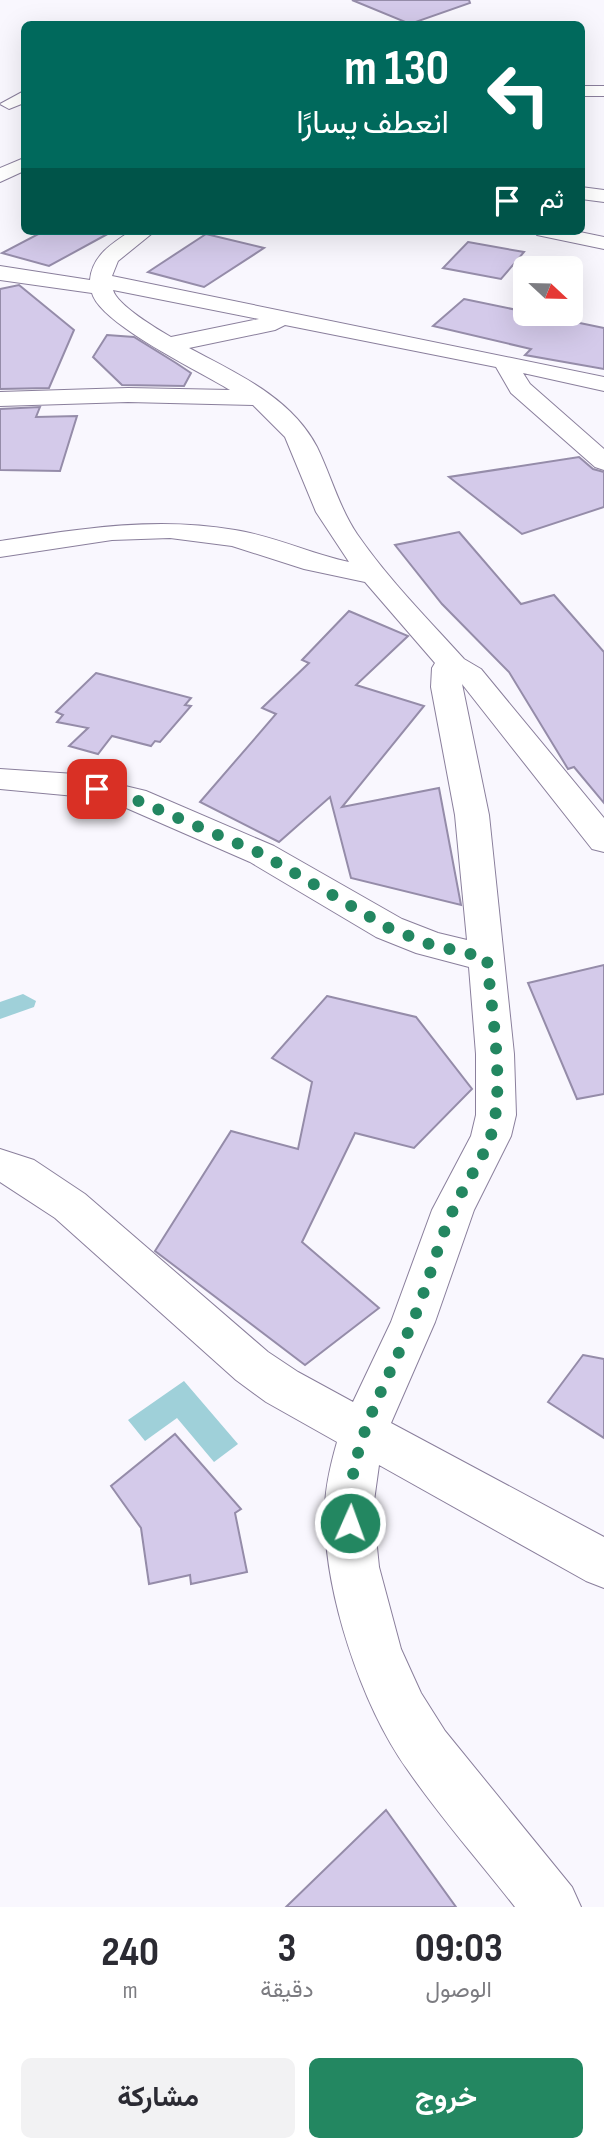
<!DOCTYPE html>
<html lang="ar">
<head>
<meta charset="utf-8">
<style>
	:root { --surface:#fff; --page:#f2f2f3; --text:#2b2b33; --muted:#7c7c81; --accent:#238761 }
	body { margin:0; font-family:"Sofia Sans Condensed",Vazirmatn,sans-serif; background:var(--page); color:var(--text); direction:rtl; height:100vh; display:flex; flex-direction:column; font-size:26px; white-space:nowrap }
	* { box-sizing:border-box; margin:0 }
	p { font-size:23px; color:var(--muted) }
	.icon { flex:none; width:38px; height:38px; fill:none; stroke:currentColor; stroke-width:2; stroke-linecap:round; stroke-linejoin:round }
	.map { position:relative; height:1907px; overflow:hidden; direction:ltr }
	.panel { display:flex; flex-direction:column; background:var(--surface); flex:1 }
	.panel>* { flex:none }
	.top-card { position:absolute; left:21px; top:21px; width:564px; height:214px; border-radius:10px; box-shadow:0 7px 28px #0002; direction:rtl; background:#00695c; color:#fff; overflow:hidden }
	.needle { width:46px; rotate:112deg }
	.buttons { position:absolute; left:513px; top:256px; display:grid; gap:14px }
	.buttons a { display:grid; place-items:center; width:70px; height:70px; border-radius:10px; background:var(--surface); box-shadow:0 7px 28px #0002; font-size:35px }
	.pin { position:absolute; display:grid; place-items:center; width:60px; height:60px; color:#fff; margin:-30px; border-radius:14px; box-shadow:0 4px 10px #0006 }
	.me { position:absolute; width:77px; margin:-38px; rotate:2deg; stroke-linejoin:round; filter:drop-shadow(0 0 5px #0008) }
	.turn { display:flex; align-items:center; gap:24px; height:147px; padding:0 21px; font-size:32px }
	.turn .icon { width:91px; height:91px; stroke-width:2.5 }
	.turn b { display:block; font-size:49px; line-height:60px }
	.then { display:flex; align-items:center; height:66px; padding:0 21px; background:#0003; gap:14px; font-size:26px }
	.eta { display:flex; justify-content:space-evenly; align-items:center; height:119px; text-align:center }
	.eta b { font-size:42px; font-weight:700; line-height:49px }
	.primary-button { display:flex; gap:14px; margin-top:auto; padding:14px 21px }
	.primary-button a { flex:1; height:80px; border-radius:10px; background:var(--accent); color:#fff; font-size:28px; font-weight:700; line-height:80px; text-align:center }
	.primary-button a+a { background:var(--page); color:var(--text) }
	.map>svg:first-child { display:block }
</style>
</head>
<body>
<div class="map">
<svg width="604" height="1907" viewBox="0 0 604 1907">
	<rect width="100%" height="100%" fill="#f9f7fe"/>
	<!-- water -->
	<g fill="#9fd0d9">
		<path d="M23,994l13,7 -2,6 -34,12v-17z"/>
		<path d="M184,1381l54,63 -24,18 -37,-44 -32,23 -17,-21z"/>
	</g>
	<!-- building -->
	<g fill="#d4caea" stroke="#958ca9" stroke-width="2">
		<path d="M352,0h117l1,3 -60,21z"/>
		<path d="M44,231h69l-64,35 -47,-13z"/>
		<path d="M206,234l58,14 -60,39 -56,-15z"/>
		<path d="M468,242l56,10 -23,27 -58,-11z"/>
		<path d="M19,285l55,45 -25,58 -49,1v-100z"/>
		<path d="M464,299l140,29v41l-79,-14 6,-6 -98,-23z"/>
		<path d="M107,335l27,2 42,26 15,10 -7,13 -62,-1 -29,-28z"/>
		<path d="M40,407l-4,10 41,-1 -17,55 -60,-1v-61z"/>
		<path d="M579,457l14,12 11,3v35l-82,27 -73,-57z"/>
		<path d="M459,532l62,72 33,-9 50,57v151l-30,-36 -6,2 -59,-97 -67,-68 -47,-59z"/>
		<path d="M349,611l59,25 -52,49 68,21 -82,101 97,-19 22,117 -110,-27 -21,-81 -51,45 -79,-40 76,-88 -14,-6 47,-45 -7,-3z"/>
		<path d="M96,673l95,25 -6,7 6,1 -31,36 -5,-1 -4,5 -39,-10 -14,18 -29,-8 19,-18 -31,-6 6,-7 -7,-3z"/>
		<path d="M604,965v129l-27,5 -49,-116z"/>
		<path d="M327,996l89,21 56,72 -58,59 -59,-15 -53,109 77,66 -74,57 -150,-114 76,-120 67,18 14,-67 -40,-24z"/>
		<path d="M583,1355l21,4v79l-56,-36z"/>
		<path d="M175,1434l66,75 -6,4 12,59 -56,12 -1,-9 -41,9 -8,-56 -30,-42z"/>
		<path d="M386,1810l70,97h-170z"/>
	</g>
	<g fill="none" stroke-linecap="round" stroke-linejoin="round">
		<!-- minor casing -->
		<g stroke="#8a7f9c" stroke-width="2">
			<g id="minor">
				<rect x="581" y="86" width="23" height="10"/>
				<path d="M24,91v12l-15,6 -9,-5z"/>
				<path d="M24,158v13l-24,11v-14z"/>
				<path d="M581,187l23,3v12l-23,-3z"/>
				<path d="M131,231h24l-37,30 -6,15 492,101v14l-81,-18 7,11 74,65v21l-9,-3 -84,-74 -15,-26 -211,-42 -10,5 -86,18c47,25 102,49 128,99 14,29 22,60 40,87 31,45 70,84 107,125l17,10 123,149v34l-12,-3 -130,-165 27,131 25,239 2,61 -5,21 -37,74 -39,112 -44,101 213,114v51l-18,-7 -207,-116 -6,43 6,59 22,82 20,44 24,38 127,156 9,20h-66c-36,-46 -75,-90 -108,-138 -46,-65 -84,-179 -82,-260 0,-22 6,-46 12,-67l-71,-40 -30,-22 -181,-162 -55,-36v-33l34,11 51,34 183,158 30,20 55,30 38,-80 41,-112 39,-74 5,-21v-61l-7,-87 -53,-14 -40,-16 -126,-75 -126,-55 -49,-11 -75,-7v-20l75,5 71,17 128,55 128,73 36,14 29,7 -12,-125 -24,-128 1,-19 3,-5 -70,-81 -61,-13 -72,-23 -62,-8 -58,2 -112,17v-16c79,-12 155,-25 235,-11 39,6 76,24 114,32l-33,-50 -31,-75 -32,-32 -125,-3 -128,4v-14l128,-4 102,2c-29,-18 -130,-66 -138,-97l-92,-13v-14l90,14c2,-24 22,-37 41,-49zM113,290l146,29 -88,18c-14,-8 -54,-32 -58,-47z"/>
				<path d="M534,231h41l29,6v12l-67,-14z"/>
			</g>
		</g>
		<!-- minor -->
		<use href="#minor" fill="#fff" fill-rule="evenodd"/>
	</g>
	<g fill="none" stroke-linecap="round" stroke-linejoin="round">
		<!-- route -->
		<path stroke="#238761" stroke-width="12" stroke-dasharray="0 21.6" d="M97,789l37,10 128,55 127,74 40,16 58,14c4,51 18,126 5,174 -8,27 -27,51 -38,76 -17,37 -26,78 -42,115 -27,64 -67,128 -62,200"/>
	</g>
</svg>
<div class="buttons">
<a><svg class="needle" viewBox="-14 -14 28 28"><path d="M0-13l5 13h-10z" fill="#e53935"/><path d="M0 13l5-13h-10z" fill="#7c7c81"/></svg></a>
</div>
<div class="pin" style="left:97px;top:789px;background:#d93025"><svg class="icon" aria-label="arrive" viewBox="0 0 24 24"><path d="M6 21V4h12l-3 4 3 4H6"/></svg></div>
<svg class="me" style="left:350px;top:1523px" viewBox="-20 -20 40 40"><circle r="17" fill="#238761" stroke="#fff" stroke-width="3"/><path d="M0-11L8 9 0 5-8 9z" fill="#fff"/></svg>
<div class="top-card">
<div class="turn"><svg class="icon" aria-label="left" viewBox="0 0 24 24"><path d="M17 20v-9H6M10 6l-5 5 5 5"/></svg><div><b>130 m</b>انعطف يسارًا</div></div>
<div class="then">ثم<svg class="icon" aria-label="arrive" viewBox="0 0 24 24"><path d="M6 21V4h12l-3 4 3 4H6"/></svg></div>
</div>
</div>
<section class="panel">
<div class="eta">
<div><b>09:03</b><p>الوصول</p></div>
<div><b>3</b><p>دقيقة</p></div>
<div><b>240</b><p>m</p></div>
</div>
<div class="primary-button"><a>خروج</a><a>مشاركة</a></div>
</section>
</body>
</html>
